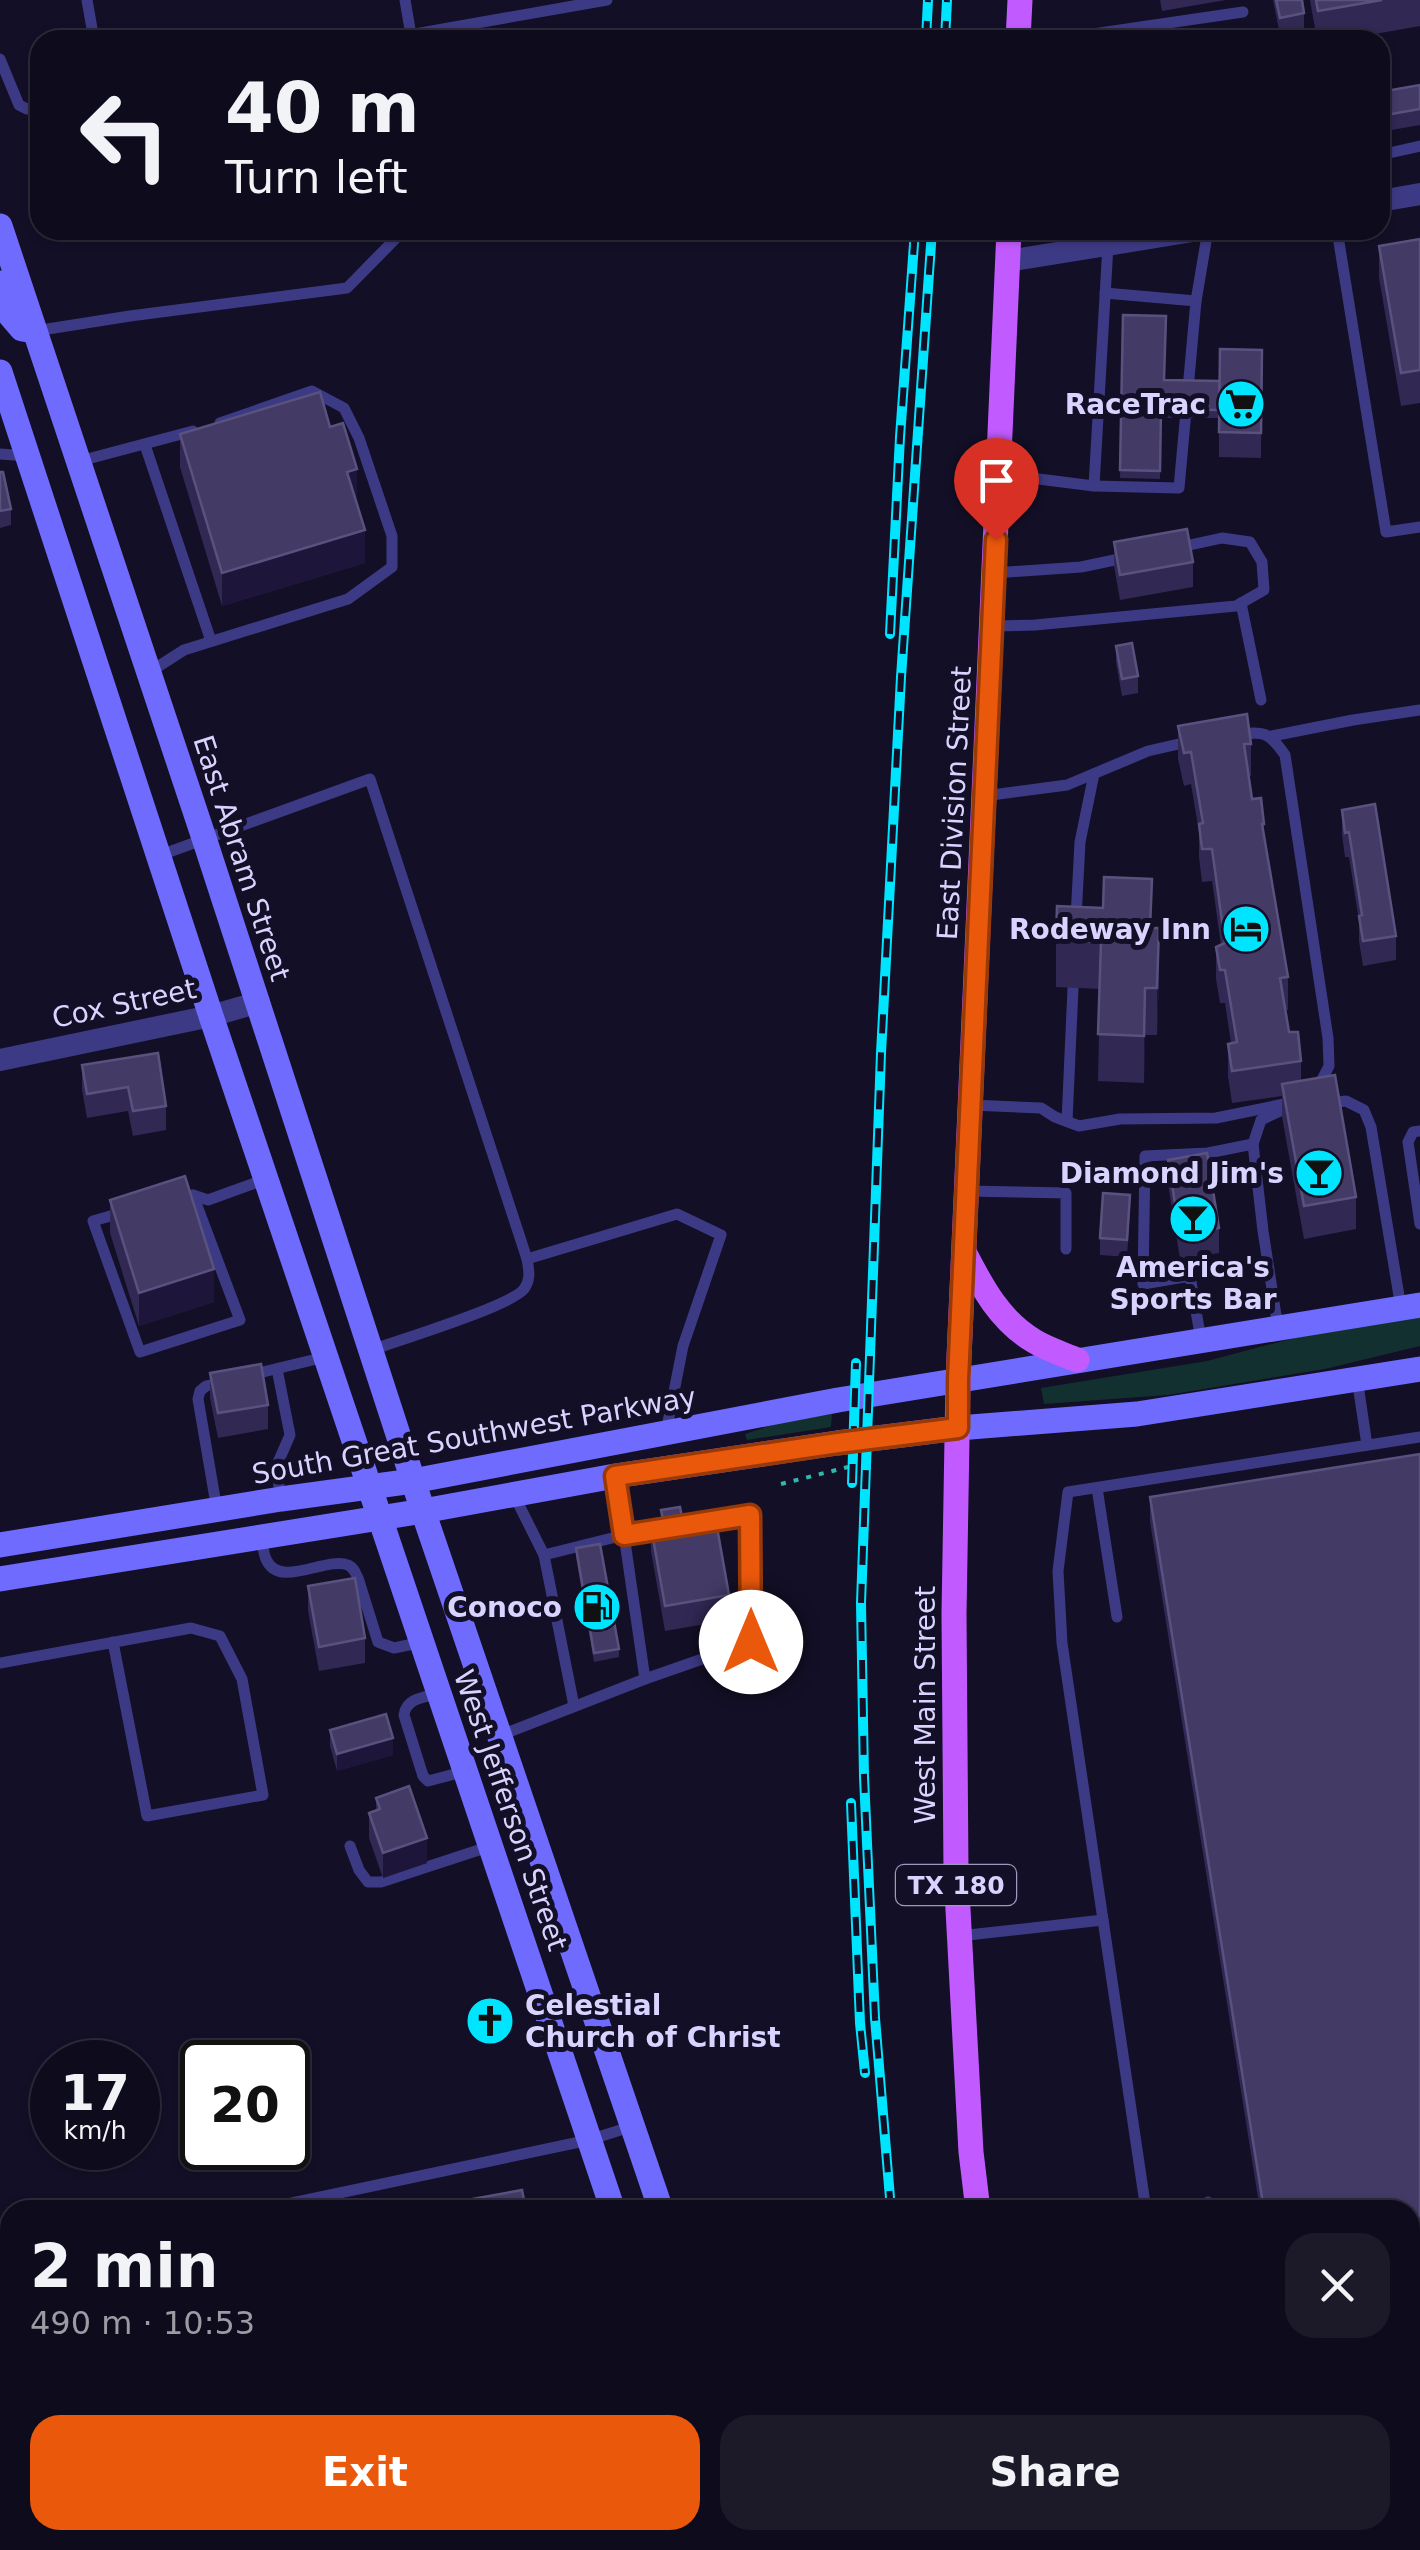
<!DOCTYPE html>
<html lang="en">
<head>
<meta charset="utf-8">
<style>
	:root { --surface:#0e0b1c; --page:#1c1929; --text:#f1f3f6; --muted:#9b9ba3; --line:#2e2b3b; --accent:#ea580c }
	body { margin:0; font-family:"DejaVu Sans",sans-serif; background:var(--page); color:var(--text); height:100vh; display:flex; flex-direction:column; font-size:38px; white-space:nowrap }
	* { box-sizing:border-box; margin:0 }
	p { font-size:32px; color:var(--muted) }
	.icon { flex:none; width:55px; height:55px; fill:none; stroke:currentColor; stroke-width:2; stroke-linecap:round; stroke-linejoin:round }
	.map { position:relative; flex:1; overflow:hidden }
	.panel { position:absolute; left:0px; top:2200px; width:1420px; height:350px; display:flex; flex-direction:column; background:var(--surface); border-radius:30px 30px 0 0; box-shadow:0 2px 8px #0004,0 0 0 2px var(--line) }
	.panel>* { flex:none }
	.top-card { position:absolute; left:30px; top:30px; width:1360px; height:210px; border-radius:30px; box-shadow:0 2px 8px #0004,0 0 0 2px var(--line); background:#0e0b1c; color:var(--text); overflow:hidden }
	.speed { position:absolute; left:30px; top:2040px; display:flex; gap:20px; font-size:50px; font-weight:700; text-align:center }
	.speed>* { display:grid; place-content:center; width:130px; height:130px; border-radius:50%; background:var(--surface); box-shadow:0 2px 8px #0004,0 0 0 2px var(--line); line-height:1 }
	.speed small { font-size:25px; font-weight:400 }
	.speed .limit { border:5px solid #111; border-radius:15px; background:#fff; color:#111 }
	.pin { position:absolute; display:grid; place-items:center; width:85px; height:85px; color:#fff; margin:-102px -42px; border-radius:50% 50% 50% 0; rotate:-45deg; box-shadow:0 0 10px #0007 }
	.pin .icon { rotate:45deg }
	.me { position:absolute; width:110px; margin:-55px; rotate:0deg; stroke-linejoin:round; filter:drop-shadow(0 0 8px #0008) }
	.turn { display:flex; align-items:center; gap:35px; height:210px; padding:0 30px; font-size:45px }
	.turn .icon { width:130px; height:130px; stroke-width:2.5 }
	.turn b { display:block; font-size:70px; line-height:85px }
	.round { display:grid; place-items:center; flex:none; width:105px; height:105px; border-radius:30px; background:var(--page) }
	.head { display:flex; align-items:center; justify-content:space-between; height:170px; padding:0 30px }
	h1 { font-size:60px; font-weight:600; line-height:75px }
	.cta { display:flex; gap:20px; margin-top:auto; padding:20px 30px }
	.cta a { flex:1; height:115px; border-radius:30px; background:var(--accent); color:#fff; font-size:40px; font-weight:600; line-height:115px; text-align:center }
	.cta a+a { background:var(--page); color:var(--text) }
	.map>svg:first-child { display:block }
</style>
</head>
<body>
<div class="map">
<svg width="1420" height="2550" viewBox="0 0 1420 2550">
	<rect width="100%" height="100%" fill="#130f26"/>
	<!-- green -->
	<g fill="#12302f">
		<path d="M1420,1314v32l-95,23 -157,26 -124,9 -3,-16 166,-27 129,-34z"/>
		<path d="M832,1414l-1,13 -84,13 -2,-6 33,-11z"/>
	</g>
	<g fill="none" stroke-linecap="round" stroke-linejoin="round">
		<!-- path -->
		<path stroke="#2fb8b0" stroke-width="4" stroke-dasharray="5 8" stroke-linecap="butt" d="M781,1484l67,-17"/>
		<!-- service -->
		<g stroke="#3d3a85" stroke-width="11">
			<path d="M87,0l7,40"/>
			<path d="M405,0l6,35"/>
			<path d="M381,40l226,-40"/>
			<path d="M1052,40l191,-28"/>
			<path d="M0,59l19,46 8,4 13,-4"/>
			<path d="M1380,155l40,-9"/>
			<path d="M1337,230l49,302 34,-5"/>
			<path d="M1196,301l12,-71"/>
			<path d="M35,331l95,-15 217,-28 57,-58"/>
			<path d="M145,445l66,196"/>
			<path d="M0,454l28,2"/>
			<path d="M80,461l113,-30"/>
			<path d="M999,474l95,12 14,-241 3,-15"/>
			<path d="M1094,486l85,2 17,-187 -91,-8"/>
			<path d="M994,573l87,-6 48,-10"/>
			<path d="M1241,603l20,97"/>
			<path d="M992,626l43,-1 201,-19 28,-16 -2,-28 -12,-20 -28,-4 -46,10"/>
			<path d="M148,673l36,-23 164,-51 44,-32v-31l-33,-98 -15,-30 -32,-17 -92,32"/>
			<path d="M1235,735c29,-4 33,-4 50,20l43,283 1,28 -12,23"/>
			<path d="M1272,736l81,-16 67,-10"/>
			<path d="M984,796l83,-11 81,-34 44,-10"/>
			<path d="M158,856l212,-77 157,480 150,-45 44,21 -38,111 -17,86"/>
			<path d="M1076,918l4,-76 14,-68"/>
			<path d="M1327,1103l19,-2 18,9 7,17 30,181"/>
			<path d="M971,1105l70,3 14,9 24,9 41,-7 96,-1 78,-16"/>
			<path d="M1067,1121l6,-133"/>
			<path d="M1420,1131l-7,1 -5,10 12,82"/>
			<path d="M967,1191l99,2v56"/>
			<path d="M176,1199l17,-4 15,5 58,-21"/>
			<path d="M124,1212l-31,9 47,131 100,-32 -47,-125"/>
			<path d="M1278,1328l-15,-97 -10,-87 8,-24 23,-11"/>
			<path d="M1201,1340l-11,-64 -47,8 2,-128 63,-3 45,-9"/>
			<path d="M372,1350c27,-10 139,-44 152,-61 7,-10 5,-19 3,-30"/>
			<path d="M277,1369l13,66 -14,32 5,32"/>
			<path d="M250,1375l75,-18"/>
			<path d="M1357,1378l10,67"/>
			<path d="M615,1476l9,59 41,-7"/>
			<path d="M1097,1488l20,129"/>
			<path d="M217,1510l-19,-111 2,-8 6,-5 17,-4"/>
			<path d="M261,1536c2,7 2,17 5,23 13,31 60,-3 82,6 6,3 7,7 10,13l20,64 16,6 29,-6"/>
			<path d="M544,1555l30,151"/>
			<path d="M0,1663l191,-35 29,8 22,43 21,116 -116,21 -34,-174"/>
			<path d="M645,1679l106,-37 -1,-127 -47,7"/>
			<path d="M440,1693c-15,4 -34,5 -36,22l19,61 5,5 38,-10"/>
			<path d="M501,1735l144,-56 -21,-144 -80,20 -30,-60"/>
			<path d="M350,1846l9,24 9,12h13l110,-36"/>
			<path d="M959,1936l144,-16"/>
			<path d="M1208,2202l1,8"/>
			<path d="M259,2210l330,-70 44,-14"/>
			<path d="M586,2210l25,-5"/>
			<path d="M1146,2210l-84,-567 -4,-72 10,-79 352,-55"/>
			<path d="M0,2265l10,-3"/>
			<path d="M1410,2310l10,-2"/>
			<path d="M0,2546l39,-6"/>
		</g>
		<!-- minor -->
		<g stroke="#3d3a85" stroke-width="22">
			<path d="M1380,201l40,-7"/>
			<path d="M1008,261l191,-31"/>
			<path d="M0,1060l211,-44 48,-14"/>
			<path d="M1410,2380l10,-2"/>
		</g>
		<!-- secondary -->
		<g stroke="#6f6bff" stroke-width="25">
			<path d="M0,226l204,612 219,673 238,699"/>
			<path d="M0,283l10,32 12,14 13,2"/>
			<path d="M0,372l211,644 402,1194"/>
			<path d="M0,1545l281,-46 132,-18 425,-81 582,-95"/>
			<path d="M0,1579l423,-68 192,-35 222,-33 121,-15 179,-14 283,-45"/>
			<path d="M717,2540l3,10"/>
			<path d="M772,2540l4,10"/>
		</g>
		<!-- primary -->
		<g stroke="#c25bff" stroke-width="25">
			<path d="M1018,40l2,-40"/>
			<path d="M965,1254c17,33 35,67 69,87 13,8 29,13 43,19"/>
			<path d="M978,2210l-7,-58 -15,-280 -2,-258 4,-234 51,-1150"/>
			<path d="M1021,2540l2,10"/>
		</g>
		<!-- rail casing -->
		<g stroke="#00e5ff" stroke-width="10">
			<g id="rail">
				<path d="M926,40l2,-40"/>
				<path d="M945,40l2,-40"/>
				<path d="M890,634l10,-197 15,-207"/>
				<path d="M852,1483l4,-120"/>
				<path d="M851,1803l9,220 5,50"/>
				<path d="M891,2210l-16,-192 -11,-241 -3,-174 20,-550 20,-376 31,-447"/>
				<path d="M919,2540l2,10"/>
			</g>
		</g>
		<!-- rail -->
		<use href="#rail" stroke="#130f26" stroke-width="6" stroke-dasharray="19" stroke-linecap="butt"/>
	</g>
	<!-- wall -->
	<g fill="#312854">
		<path d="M1160,0h66l-64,11z"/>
		<path d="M1273,0h29l2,13v17l-24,5z"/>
		<path d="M1310,0h110v26l-79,14h-24z"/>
		<path d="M1420,85v40l-40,7v-40z"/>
		<path d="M88,230h21l-20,3z"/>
		<path d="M184,230h35l-34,6z"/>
		<path d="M1420,239v164l-19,3 -22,-128v-32z"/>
		<path d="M1123,315l41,65 56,1 42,-31 -1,108 -42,-1v-39h-58l-1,61 -40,-1z"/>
		<path d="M330,427l27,74 8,62 -143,43 -42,-139v-33z"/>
		<path d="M0,472l11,37v16l-11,3z"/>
		<path d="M1114,542l79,20v25l-73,13 -6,-34z"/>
		<path d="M1116,646l22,30v17l-16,3 -6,-34z"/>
		<path d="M1178,726l73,18v32h-3l4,23 12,25v13l24,140v33h-3l4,22 12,29v20l55,116v32l-52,10 -22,-122v-21l-50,7 -4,-27v-32l3,-1 -6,-40h-5l-4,-24v-32l5,-2 -9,-64 -10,1 -3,-25v-25l-8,-48 -7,2 -6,-27z"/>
		<path d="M1342,810l54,126v24l-33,6 -4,-25v-20l-10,-64h-4l-3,-22z"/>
		<path d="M1152,928l7,48 -2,59h-12l-1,48 -46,-2 2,-92 -44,-2v-47z"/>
		<path d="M82,1065l84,41v24l-33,6 -5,-25 -41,7 -5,-28z"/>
		<path d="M1168,1160l51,68v25l-39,6 -12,-75z"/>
		<path d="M110,1200l104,102 -75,24 -29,-93z"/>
		<path d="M1130,1212l-3,45 -27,-2v-17z"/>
		<path d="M210,1373l58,32v24l-50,9 -8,-40z"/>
		<path d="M1420,1454v814l-10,1v-59h-150l-110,-688v-25z"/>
		<path d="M661,1510l22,12 46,73v25l-64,11 -14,-80v-24l10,-2z"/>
		<path d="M576,1548l43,101v8l-25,5 -18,-105z"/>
		<path d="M308,1586l57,52v25l-46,8 -11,-60z"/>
		<path d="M330,1730l63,25 -56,16 -7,-25z"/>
		<path d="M376,1798l51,65 -44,15 -14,-40v-25l7,-2z"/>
		<path d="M10,2281v144l-4,1 -6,-33v-110z"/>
	</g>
	<!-- shaded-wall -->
	<g fill="#1d163a">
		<path d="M357,469v32l-10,3v-32z"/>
		<path d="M365,530v33l-143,43v-33z"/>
		<path d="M1159,928v48l-2,59v-47z"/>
		<path d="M1145,988v47l-1,48v-47z"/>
		<path d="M214,1269v33l-75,24v-33z"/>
		<path d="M393,1738v17l-56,16v-17z"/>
		<path d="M427,1838v25l-44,15v-25z"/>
	</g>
	<!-- building -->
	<g fill="#433a66" stroke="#5a527e" stroke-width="2.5">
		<path d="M1276,0h26l2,13 -24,5z"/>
		<path d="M1316,0h66l-64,11z"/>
		<path d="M380,32l1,8h-48z"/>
		<path d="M1420,85v24l-40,7v-24z"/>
		<path d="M1420,239v131l-19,3 -22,-127z"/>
		<path d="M1123,315l43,1 -2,64 56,1 -1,29 -58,-1 -1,62 -40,-1z"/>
		<path d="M1220,349l42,1 -1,83 -42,-1z"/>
		<path d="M320,392l10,35 13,-4 14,46 -10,3 18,58 -143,43 -42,-139z"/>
		<path d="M0,472h3l8,37 -11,2z"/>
		<path d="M1187,529l6,33 -73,13 -6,-33z"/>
		<path d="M1132,643l6,33 -16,3 -6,-33z"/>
		<path d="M1247,714l4,30h-7l8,55 9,-1 3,26h-2l26,153 -8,1 9,54h9l3,29 -69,10 -4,-27 9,-2 -12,-72h-5l-4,-23 9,-4 -13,-94h-10l-3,-25 4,-1 -12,-71 -7,1 -6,-27z"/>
		<path d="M1375,804l21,132 -33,5 -4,-25 3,-1 -13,-83 -4,1 -3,-23z"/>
		<path d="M1104,877l48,2 -2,49h9l-2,60h-12l-1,48 -46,-2 3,-92 -45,-2 1,-34 46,2z"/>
		<path d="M158,1053l8,53 -33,5 -5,-24 -41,7 -5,-29z"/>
		<path d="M1335,1075l21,122 -52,9 -22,-122z"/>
		<path d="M1207,1153l12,75 -39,7 -12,-75z"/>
		<path d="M185,1176l29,93 -75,24 -29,-93z"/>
		<path d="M1103,1193l27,2 -3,45 -27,-2z"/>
		<path d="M261,1364l7,41 -50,8 -8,-40z"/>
		<path d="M1420,1454v789l-10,1v-34h-146l-114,-713z"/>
		<path d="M680,1507l3,15 32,-6 14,79 -64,11 -14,-79 13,-3 -3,-14z"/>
		<path d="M600,1544l19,105 -25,4 -18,-105z"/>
		<path d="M355,1578l10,60 -46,9 -11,-61z"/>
		<path d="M386,1714l7,24 -56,16 -7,-24z"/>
		<path d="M409,1786l18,52 -44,15 -14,-40 11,-4 -4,-11z"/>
		<path d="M522,2190l4,20h-115z"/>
		<path d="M10,2281v112h-4l-6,-33v-77z"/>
	</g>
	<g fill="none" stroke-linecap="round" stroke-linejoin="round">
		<!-- route casing -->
		<g stroke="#983908" stroke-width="25">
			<path id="route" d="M751,1642l-1,-127 -126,20 -9,-59 223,-33 120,-15v-48l38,-840"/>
		</g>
		<!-- route -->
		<use href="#route" stroke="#ea580c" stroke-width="18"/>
	</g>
	<!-- icons -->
	<defs>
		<g id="supermarket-disc" transform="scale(2.5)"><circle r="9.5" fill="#00e5ff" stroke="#130f26"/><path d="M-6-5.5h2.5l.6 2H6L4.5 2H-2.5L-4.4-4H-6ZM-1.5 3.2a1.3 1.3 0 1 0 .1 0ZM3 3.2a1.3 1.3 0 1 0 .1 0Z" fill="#111"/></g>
		<g id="hotel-disc" transform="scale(2.5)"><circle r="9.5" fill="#00e5ff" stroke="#130f26"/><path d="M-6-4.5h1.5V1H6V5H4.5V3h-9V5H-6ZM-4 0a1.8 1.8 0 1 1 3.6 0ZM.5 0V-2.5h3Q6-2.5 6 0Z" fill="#111"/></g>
		<g id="bar-disc" transform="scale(2.5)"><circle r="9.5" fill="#00e5ff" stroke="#130f26"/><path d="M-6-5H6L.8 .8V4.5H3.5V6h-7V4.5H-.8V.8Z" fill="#111"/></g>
		<g id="fuel-disc" transform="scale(2.5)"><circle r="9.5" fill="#00e5ff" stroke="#130f26"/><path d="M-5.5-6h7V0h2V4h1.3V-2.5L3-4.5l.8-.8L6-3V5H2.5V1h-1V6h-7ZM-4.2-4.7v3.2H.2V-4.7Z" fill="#111"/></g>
		<g id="church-disc" transform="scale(2.5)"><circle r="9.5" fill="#00e5ff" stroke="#130f26"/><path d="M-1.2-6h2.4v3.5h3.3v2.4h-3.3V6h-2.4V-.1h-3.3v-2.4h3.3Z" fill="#111"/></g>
	</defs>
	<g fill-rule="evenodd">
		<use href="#supermarket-disc" x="1241" y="404"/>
		<use href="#hotel-disc" x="1246" y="929"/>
		<use href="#bar-disc" x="1319" y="1173"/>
		<use href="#bar-disc" x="1193" y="1219"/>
		<use href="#fuel-disc" x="597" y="1607"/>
		<use href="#church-disc" x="490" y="2021"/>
	</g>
	<g text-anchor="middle" stroke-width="10" stroke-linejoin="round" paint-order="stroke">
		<!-- shield labels -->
		<rect fill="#130f26" stroke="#9e99be" stroke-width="2.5" x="896" y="1865" width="120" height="40" rx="8"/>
		<g font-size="25" font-weight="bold" fill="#d9d4ff">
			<text x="956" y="1894">TX 180</text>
		</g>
		<!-- poi labels -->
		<g font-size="28" font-weight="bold" fill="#d9d4ff" stroke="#130f26" text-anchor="end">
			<text x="1206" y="414">RaceTrac</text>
			<text x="1211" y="939">Rodeway Inn</text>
			<text x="1284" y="1183">Diamond Jim's</text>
			<text x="1193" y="1277" text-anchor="middle">America's<tspan x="1193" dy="32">Sports Bar</tspan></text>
			<text x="562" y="1617">Conoco</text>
			<text x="525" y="2015" text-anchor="start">Celestial<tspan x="525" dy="32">Church of Christ</tspan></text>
		</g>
		<!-- street labels -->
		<g font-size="28" fill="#d9d4ff" stroke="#130f26">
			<text transform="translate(954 803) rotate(-87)" y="10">East Division Street</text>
			<text transform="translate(242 858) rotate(72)" y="10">East Abram Street</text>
			<text transform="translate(124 1003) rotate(-12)" y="10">Cox Street</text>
			<text transform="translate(474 1435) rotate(-10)" y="10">South Great Southwest Parkway</text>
			<text transform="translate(925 1705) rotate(-90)" y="10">West Main Street</text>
			<text transform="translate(511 1810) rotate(71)" y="10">West Jefferson Street</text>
		</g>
	</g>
</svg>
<div class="speed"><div>17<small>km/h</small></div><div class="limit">20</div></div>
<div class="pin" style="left:996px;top:540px;background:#d93025"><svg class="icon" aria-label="arrive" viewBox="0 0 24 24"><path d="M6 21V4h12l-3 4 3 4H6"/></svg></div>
<svg class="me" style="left:751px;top:1642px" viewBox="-20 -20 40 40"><circle r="19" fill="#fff"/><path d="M0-13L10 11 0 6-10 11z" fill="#ea580c"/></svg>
<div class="top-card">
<div class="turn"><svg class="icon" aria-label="left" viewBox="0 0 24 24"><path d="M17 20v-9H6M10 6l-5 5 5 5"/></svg><div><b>40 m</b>Turn left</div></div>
</div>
<section class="panel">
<div class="head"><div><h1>2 min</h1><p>490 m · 10:53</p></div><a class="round"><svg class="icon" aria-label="close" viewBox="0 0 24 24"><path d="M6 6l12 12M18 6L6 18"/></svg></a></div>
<div class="cta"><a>Exit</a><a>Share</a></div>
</section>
</div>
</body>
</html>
